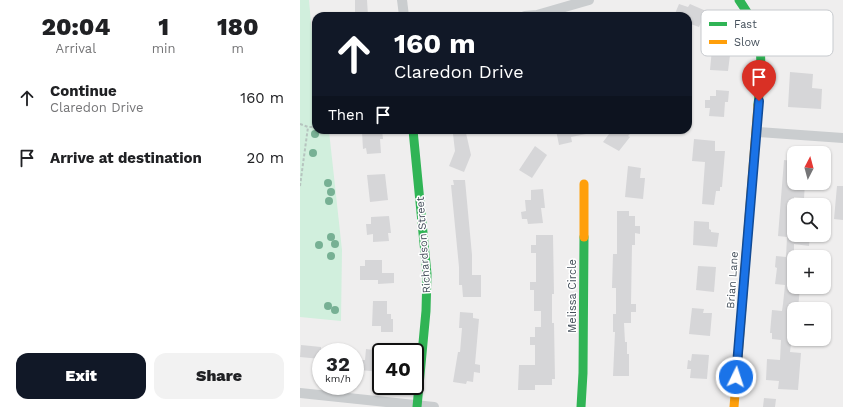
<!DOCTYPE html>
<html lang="en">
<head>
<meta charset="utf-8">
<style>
	:root { --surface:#fff; --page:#f2f2f2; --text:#202124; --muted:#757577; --accent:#111827 }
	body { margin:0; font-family:"Work Sans",sans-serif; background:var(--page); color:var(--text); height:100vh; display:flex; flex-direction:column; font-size:15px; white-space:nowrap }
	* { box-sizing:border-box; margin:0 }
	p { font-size:13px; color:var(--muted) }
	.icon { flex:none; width:22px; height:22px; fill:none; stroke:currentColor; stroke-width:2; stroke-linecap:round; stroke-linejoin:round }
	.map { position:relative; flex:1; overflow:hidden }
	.details { display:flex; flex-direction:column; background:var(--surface); width:300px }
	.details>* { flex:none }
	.banner { position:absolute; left:12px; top:12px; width:380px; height:122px; border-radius:12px; box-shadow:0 1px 3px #0004; background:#111827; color:#fff; overflow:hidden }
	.needle { width:26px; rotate:6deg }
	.controls { position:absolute; left:487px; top:146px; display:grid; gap:8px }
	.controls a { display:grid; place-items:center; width:44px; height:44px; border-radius:8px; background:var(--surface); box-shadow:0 1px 3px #0004; font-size:20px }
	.speed { position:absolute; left:12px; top:343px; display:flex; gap:8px; font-size:20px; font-weight:700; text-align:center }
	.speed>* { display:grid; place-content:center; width:52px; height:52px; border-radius:50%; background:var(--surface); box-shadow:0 1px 3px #0004; line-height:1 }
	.speed small { font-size:10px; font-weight:400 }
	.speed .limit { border:2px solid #111; border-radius:6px; background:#fff; color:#111 }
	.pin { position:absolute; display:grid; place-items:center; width:34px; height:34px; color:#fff; margin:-41px -17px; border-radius:50% 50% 50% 0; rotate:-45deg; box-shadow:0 0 4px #0007 }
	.pin .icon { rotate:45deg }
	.me { position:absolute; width:44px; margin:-22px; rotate:4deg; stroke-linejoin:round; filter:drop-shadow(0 0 3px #0008) }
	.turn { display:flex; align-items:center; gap:14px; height:84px; padding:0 16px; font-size:18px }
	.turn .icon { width:52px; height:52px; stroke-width:2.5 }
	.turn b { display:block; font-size:28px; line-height:34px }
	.then { display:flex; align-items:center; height:38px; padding:0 16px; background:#0003; gap:8px; font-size:15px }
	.eta { display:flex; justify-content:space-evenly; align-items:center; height:68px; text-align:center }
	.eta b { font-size:24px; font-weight:800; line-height:28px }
	.action { display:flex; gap:8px; margin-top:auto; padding:8px 16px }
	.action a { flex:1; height:46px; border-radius:12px; background:var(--accent); color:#fff; font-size:16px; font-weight:800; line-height:46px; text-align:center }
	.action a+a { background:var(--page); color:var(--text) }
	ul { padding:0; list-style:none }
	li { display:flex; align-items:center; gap:12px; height:60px; padding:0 16px }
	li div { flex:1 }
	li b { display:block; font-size:15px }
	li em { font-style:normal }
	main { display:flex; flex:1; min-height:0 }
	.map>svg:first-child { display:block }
</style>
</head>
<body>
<main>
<section class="details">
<div class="eta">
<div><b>20:04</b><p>Arrival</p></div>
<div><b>1</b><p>min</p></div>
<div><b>180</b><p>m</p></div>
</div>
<ul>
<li><svg class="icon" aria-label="ahead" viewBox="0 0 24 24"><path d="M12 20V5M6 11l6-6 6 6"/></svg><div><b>Continue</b><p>Claredon Drive</p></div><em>160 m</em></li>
<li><svg class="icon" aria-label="arrive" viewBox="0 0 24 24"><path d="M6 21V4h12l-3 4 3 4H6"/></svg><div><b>Arrive at destination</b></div><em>20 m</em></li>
</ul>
<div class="action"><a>Exit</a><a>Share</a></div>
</section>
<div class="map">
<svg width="543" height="407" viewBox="0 0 543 407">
	<rect width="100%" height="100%" fill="#efeeee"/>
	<!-- green -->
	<path fill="#d1efdd" d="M0,0h9l7,80v50h17l-4,1 13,119 -1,71 -41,-4z"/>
	<!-- building -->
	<g fill="#d6d6d8">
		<path d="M55,0h12l1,16h-13z"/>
		<path d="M379,4l9,3 2,-3 16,7 -7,16 -11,-4v-7h-14z"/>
		<path d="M417,46l14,1 -3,24 -18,-1 2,-21 5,1z"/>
		<path d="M490,72l23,2 -1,14 10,1 -1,20 -33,-2z"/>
		<path d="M416,90l13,1 -1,11h-3l-1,15 -15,-1 1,-8h-5v-8h5v-4h6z"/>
		<path d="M68,130h14l1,9h-3l1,14 -14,1 -1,-6 -3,1 -1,-17z"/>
		<path d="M256,130h30v4l-15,3 1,5 -13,3z"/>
		<path d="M312,130h12l6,4 -2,2 2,1 -11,14 -16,-9z"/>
		<path d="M166,133l5,22 -7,17 -15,-6 6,-15 -2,-17z"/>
		<path d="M394,139l21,2v10h10l-3,36h-2v4h-4l-2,14 -12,-1 3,-42 -13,-1z"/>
		<path d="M235,146l12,9 -15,23 -13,-8z"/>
		<path d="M484,160l10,1v22h11l-1,15 -10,-1v38h16l-1,11 -15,-2v43h6l-2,22h-4v26h-2l-2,17 11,1 -3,37 -20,-1 1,-8 -13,-1 1,-21 13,1 1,-20 -9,-1v-6h-2l2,-23 10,1 1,-7 2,-19 -10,-1 2,-16 -2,-1 1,-11 10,1 1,-20 -9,-1z"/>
		<path d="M328,166l13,2 -1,10h5l-2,21 -18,-2z"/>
		<path d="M85,174l3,26 -18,2 -3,-27z"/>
		<path d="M153,180h12l7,75v20h9v22h-18l-1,-12h-3v-18l-8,-82h3z"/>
		<path d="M537,186h6v34l-9,-1z"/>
		<path d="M243,189l2,19h-4l2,15 -15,1 -1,-5h-5l-1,-7 5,-1 -1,-11h6v-10z"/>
		<path d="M317,211h12v5h6v10h5v8l-5,-1v12h-3l-1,59h5v8h-5v11h-7l1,19h2v12h2v22h-16l2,-44h-2v-18h3v-26h-4l1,-34h4z"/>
		<path d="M89,216l2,17h-3l1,8 -16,1v-8l-6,1 -1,-11h5v-7z"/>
		<path d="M394,221l15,1v7l2,1v2l8,1 -2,14 -24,-2z"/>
		<path d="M236,235h17l1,59h-2v29h2l1,56h-3v6h-17v5h-17l1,-25h16v-20h-5v-8h5v-10h6v-16h-7v-21h-4v-8h6v-29h-5v-8h5z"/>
		<path d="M65,260h17v13h12v10l-16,1v-4h-18v-14h5z"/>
		<path d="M398,266l18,1 -2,25 -18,-2z"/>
		<path d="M73,301h14v13h4v5h2v13h-12v-6h-9z"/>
		<path d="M392,308l12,1 -1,4h9l-2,23 -21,-2z"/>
		<path d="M160,312l13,1v5l6,1 -4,45 5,1v8l-6,-1 -1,10 -6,-1 -1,3 -13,-2 5,-30h2l2,-24h-3z"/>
		<path d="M1,345l20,2v12l-21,-2z"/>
		<path d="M66,349l15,2v21l-21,-2 1,-10h4z"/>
		<path d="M392,354l17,1 -2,24 -17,-1 1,-9h-4l1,-9 3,1z"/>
		<path d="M464,398l12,1 -1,8h-12z"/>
	</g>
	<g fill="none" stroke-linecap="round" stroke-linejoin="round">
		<!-- path -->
		<g stroke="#b6c4bf" stroke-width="2" stroke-dasharray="3 2" stroke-linecap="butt">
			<path d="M0,124l8,3h8"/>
			<path d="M0,186l8,-59"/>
		</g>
		<!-- street -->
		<g stroke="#cacdcf" stroke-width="10">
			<path d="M102,0l2,16"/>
			<path d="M225,16l12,-1 52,-15"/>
			<path d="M457,132l86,6"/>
			<path d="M0,393l134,14"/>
		</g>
		<!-- fast -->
		<g stroke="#30b455" stroke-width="9">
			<path d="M439,0c27,36 23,62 19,105"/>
			<path d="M113,130l14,144 -1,37 -9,96"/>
			<path d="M281,407l2,-34 1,-136"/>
		</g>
		<!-- slow -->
		<g stroke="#ff9f0a" stroke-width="9">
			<path d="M284,237v-53"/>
			<path d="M434,407l24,-302"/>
		</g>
	</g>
	<!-- trees -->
	<g fill="#77b094">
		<circle cx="15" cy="134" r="4"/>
		<circle cx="13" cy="153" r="4"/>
		<circle cx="28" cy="183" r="4"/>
		<circle cx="31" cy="192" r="4"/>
		<circle cx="29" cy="201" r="4"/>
		<circle cx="31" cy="237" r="4"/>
		<circle cx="35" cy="244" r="4"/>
		<circle cx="19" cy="245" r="4"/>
		<circle cx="31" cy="256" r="4"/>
		<circle cx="28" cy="306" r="4"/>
		<circle cx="35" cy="310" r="4"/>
	</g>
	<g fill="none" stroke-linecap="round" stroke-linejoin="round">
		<!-- route casing -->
		<g stroke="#114b97" stroke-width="10">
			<path id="route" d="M436,377l23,-276"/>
		</g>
		<!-- route -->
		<use href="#route" stroke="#1a73e8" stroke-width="7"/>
	</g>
	<g text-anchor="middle" stroke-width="3" stroke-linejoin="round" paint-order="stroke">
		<!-- street labels -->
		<g font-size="11" fill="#45505b" stroke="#fff">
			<text transform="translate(123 245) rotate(-94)" y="4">Richardson Street</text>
			<text transform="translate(432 280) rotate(-86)" y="4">Brian Lane</text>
			<text transform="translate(272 296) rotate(-90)" y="4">Melissa Circle</text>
		</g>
	</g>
	<!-- legend -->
	<rect x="401" y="10" width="132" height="46" rx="6" fill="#fff" stroke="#c7cace" stroke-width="1"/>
	<rect x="409" y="22" width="18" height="4" fill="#30b455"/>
	<rect x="409" y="40" width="18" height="4" fill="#ff9f0a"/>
	<g font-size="11" fill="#45505b">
		<text x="434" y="28">Fast</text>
		<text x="434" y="46">Slow</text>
	</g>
</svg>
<div class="controls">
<a><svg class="needle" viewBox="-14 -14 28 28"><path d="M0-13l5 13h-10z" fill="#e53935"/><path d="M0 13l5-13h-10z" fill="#757577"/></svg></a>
<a><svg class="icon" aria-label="search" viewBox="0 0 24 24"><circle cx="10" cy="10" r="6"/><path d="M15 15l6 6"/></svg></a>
<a>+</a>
<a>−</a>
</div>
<div class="speed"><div>32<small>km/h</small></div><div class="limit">40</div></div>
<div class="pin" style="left:459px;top:101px;background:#d93025"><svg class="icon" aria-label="arrive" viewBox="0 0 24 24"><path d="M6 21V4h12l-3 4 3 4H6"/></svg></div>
<svg class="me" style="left:436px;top:377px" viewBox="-20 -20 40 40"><circle r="17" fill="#1a73e8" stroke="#fff" stroke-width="3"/><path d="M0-11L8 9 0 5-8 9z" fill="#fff"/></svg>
<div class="banner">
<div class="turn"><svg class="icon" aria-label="ahead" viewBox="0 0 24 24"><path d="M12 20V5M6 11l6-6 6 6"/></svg><div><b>160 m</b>Claredon Drive</div></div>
<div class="then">Then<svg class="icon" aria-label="arrive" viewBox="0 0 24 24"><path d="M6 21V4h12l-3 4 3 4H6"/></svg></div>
</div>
</div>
</main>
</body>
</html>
